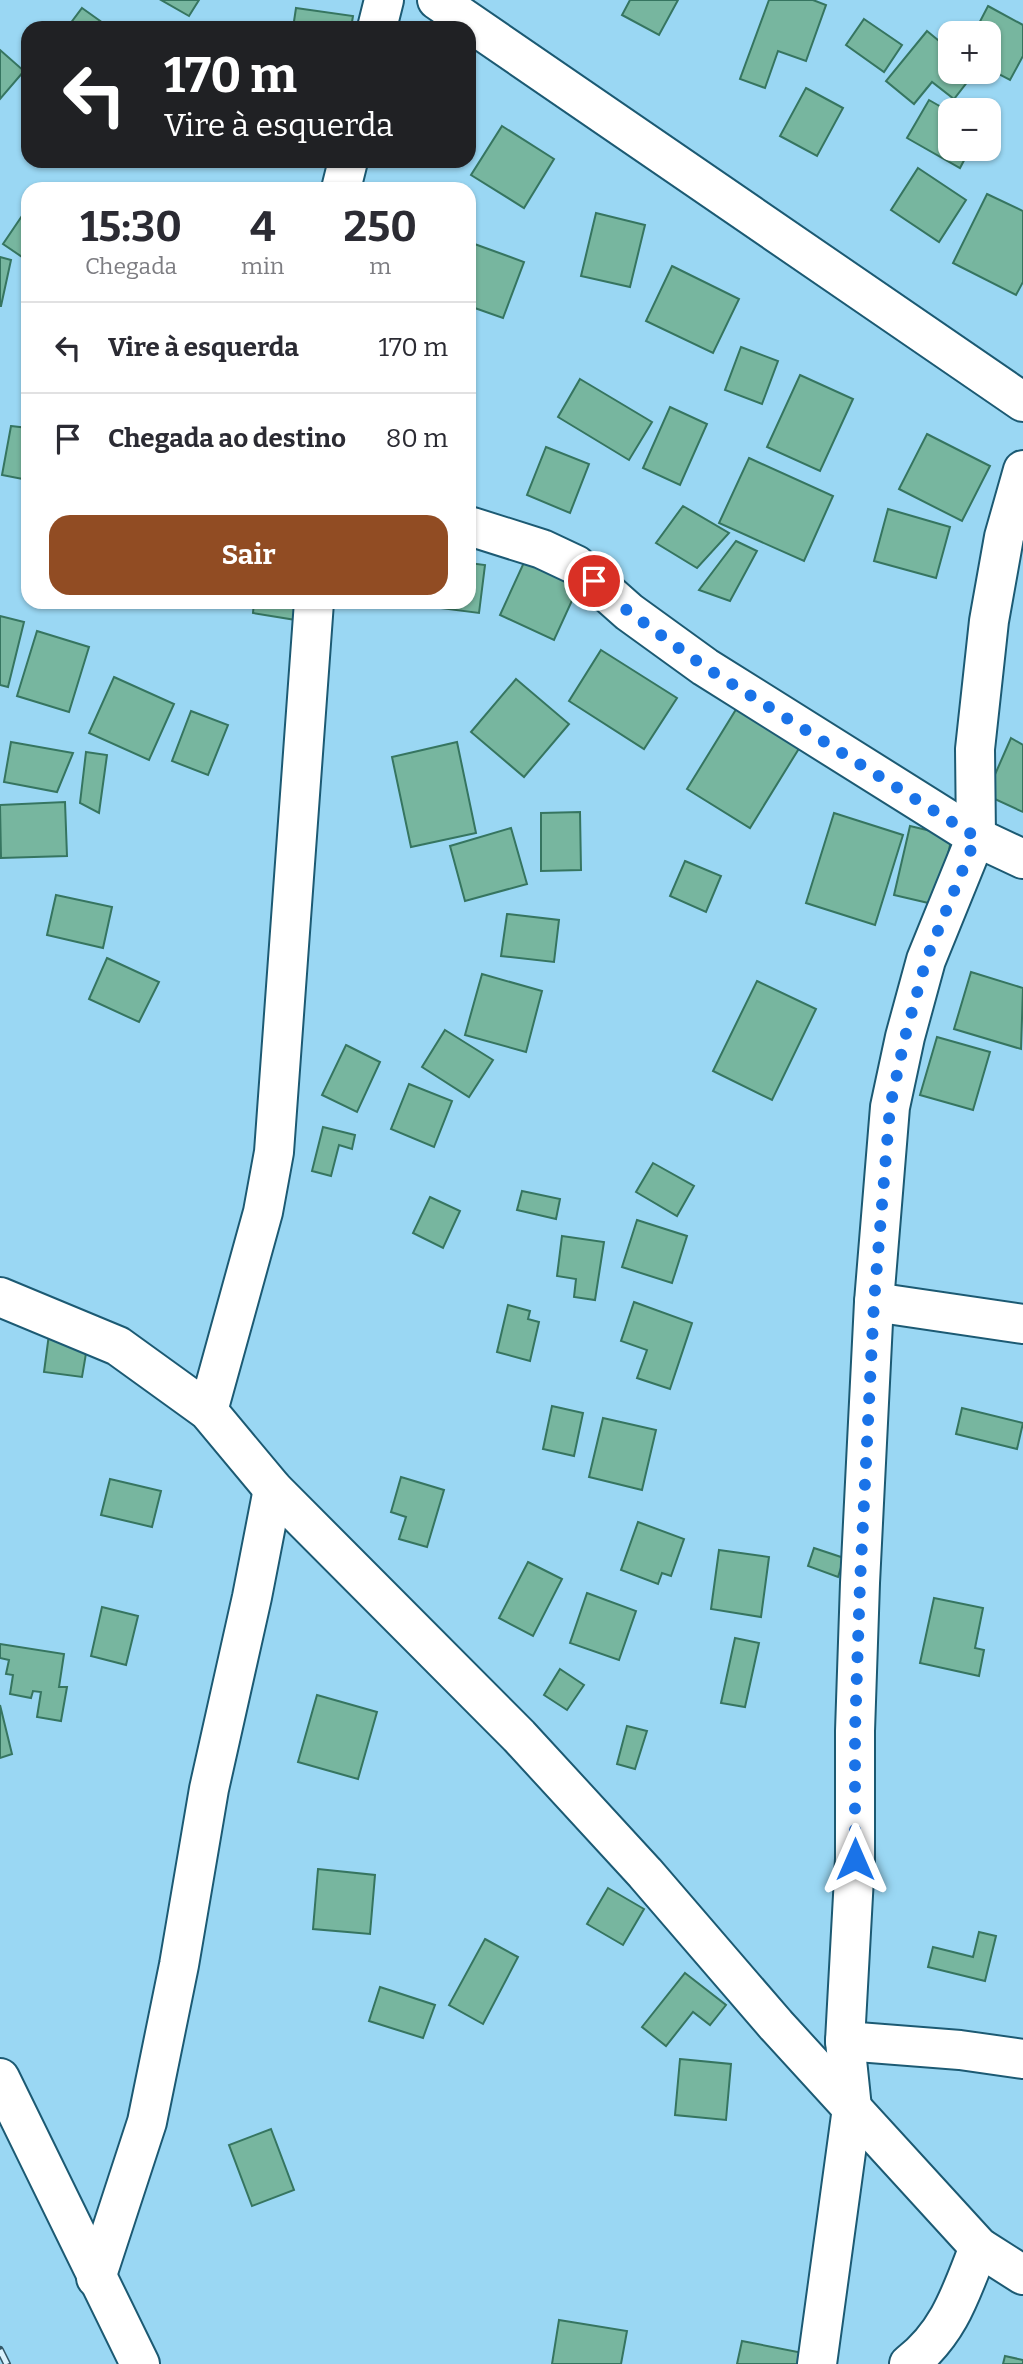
<!DOCTYPE html>
<html lang="pt">
<head>
<meta charset="utf-8">
<style>
	:root { --surface:#fff; --page:#f7f7f7; --text:#2b2b33; --muted:#7c7c81; --line:#e1e1e2; --accent:#914c23 }
	body { margin:0; font-family:Bitter,serif; background:var(--page); color:var(--text); height:100vh; display:flex; flex-direction:column; font-size:26px; white-space:nowrap }
	* { box-sizing:border-box; margin:0 }
	p { font-size:23px; color:var(--muted) }
	.icon { flex:none; width:38px; height:38px; fill:none; stroke:currentColor; stroke-width:2; stroke-linecap:round; stroke-linejoin:round }
	.map { position:relative; flex:1; overflow:hidden }
	.drawer { position:absolute; left:21px; top:182px; width:455px; height:427px; display:flex; flex-direction:column; background:var(--surface); border-radius:21px; box-shadow:0 2px 5px #0004 }
	.drawer>* { flex:none }
	.top-card { position:absolute; left:21px; top:21px; width:455px; height:147px; border-radius:21px; box-shadow:0 2px 5px #0004; background:#202124; color:#fff; overflow:hidden }
	.fabs { position:absolute; left:938px; top:21px; display:grid; gap:14px }
	.fabs a { display:grid; place-items:center; width:63px; height:63px; border-radius:14px; background:var(--surface); box-shadow:0 2px 5px #0004; font-size:35px }
	.pin { position:absolute; display:grid; place-items:center; width:60px; height:60px; color:#fff; margin:-30px; border:4px solid #fff; border-radius:50%; box-shadow:0 2px 7px #0007 }
	.me { position:absolute; width:77px; margin:-38px; rotate:0deg; stroke-linejoin:round; filter:drop-shadow(0 0 5px #0008) }
	.turn { display:flex; align-items:center; gap:24px; height:147px; padding:0 28px; font-size:32px }
	.turn .icon { width:91px; height:91px; stroke-width:2.5 }
	.turn b { display:block; font-size:49px; line-height:60px }
	.eta { display:flex; justify-content:space-evenly; align-items:center; height:119px; text-align:center }
	.eta b { font-size:42px; font-weight:700; line-height:49px }
	.primary-button { display:flex; gap:14px; margin-top:auto; padding:14px 28px }
	.primary-button a { flex:1; height:80px; border-radius:21px; background:var(--accent); color:#fff; font-size:28px; font-weight:700; line-height:80px; text-align:center }
	ul { padding:0; list-style:none }
	li { display:flex; align-items:center; gap:21px; height:91px; padding:0 28px; border-top:2px solid var(--line) }
	li div { flex:1 }
	li b { display:block; font-size:26px }
	li em { font-style:normal }
	.map>svg:first-child { display:block }
</style>
</head>
<body>
<div class="map">
<svg width="1023" height="2364" viewBox="0 0 1023 2364">
	<rect width="100%" height="100%" fill="#9ad7f3"/>
	<!-- building -->
	<g fill="#77b69f" stroke="#367560" stroke-width="2">
		<path d="M161,0h38l-10,16z"/>
		<path d="M630,0h48l-19,35 -37,-20z"/>
		<path d="M769,0h44l13,5 -20,56 -28,-10 -13,37 -25,-9z"/>
		<path d="M988,6l35,19v31l-13,24 -21,-11v-36h-15z"/>
		<path d="M82,8l28,20h-43z"/>
		<path d="M296,8l57,8 -2,12h-58z"/>
		<path d="M864,19l38,26 -18,27 -38,-27z"/>
		<path d="M927,31l23,19v22h25l-21,27 -22,-17 -18,22 -28,-23z"/>
		<path d="M0,50l24,21 -24,28z"/>
		<path d="M806,88l37,20 -26,48 -37,-20z"/>
		<path d="M929,100l21,12v37h20l-10,19 -53,-30z"/>
		<path d="M502,126l52,33 -30,49 -53,-33z"/>
		<path d="M918,168l48,32 -27,42 -48,-32z"/>
		<path d="M987,194l36,17v71l-7,13 -63,-32z"/>
		<path d="M28,207v54l-25,-17z"/>
		<path d="M596,213l49,12 -15,62 -49,-11z"/>
		<path d="M469,242l55,20 -21,56 -34,-12z"/>
		<path d="M0,257l11,3 -10,46h-1z"/>
		<path d="M672,266l67,33 -26,54 -67,-32z"/>
		<path d="M741,347l37,14 -16,43 -37,-14z"/>
		<path d="M800,375l53,24 -33,72 -53,-24z"/>
		<path d="M580,379l72,43 -23,38 -71,-43z"/>
		<path d="M670,407l37,17 -27,61 -37,-17z"/>
		<path d="M11,426l17,2v52l-26,-5z"/>
		<path d="M927,434l63,32 -28,55 -63,-32z"/>
		<path d="M546,447l43,17 -19,49 -43,-18z"/>
		<path d="M749,458l84,38 -29,65 -85,-38z"/>
		<path d="M683,506l46,27 -32,35 -41,-25z"/>
		<path d="M888,509l62,18 -14,51 -62,-17z"/>
		<path d="M736,541l21,10 -27,50 -31,-11z"/>
		<path d="M526,558l54,25 -26,57 -54,-25z"/>
		<path d="M469,563l16,2 -6,48 -39,-5 1,-6h28z"/>
		<path d="M254,602h51l-3,19 -49,-8z"/>
		<path d="M0,616l24,6 -16,65 -8,-2z"/>
		<path d="M37,631l52,16 -20,65 -52,-16z"/>
		<path d="M601,650l76,48 -33,51 -75,-48z"/>
		<path d="M114,677l60,27 -25,56 -60,-27z"/>
		<path d="M516,679l53,45 -45,53 -53,-45z"/>
		<path d="M740,703l63,39 -53,86 -63,-39z"/>
		<path d="M191,711l37,14 -20,50 -36,-14z"/>
		<path d="M1011,738l12,7v67l-37,-17z"/>
		<path d="M11,742l62,11 -16,39 -53,-10z"/>
		<path d="M457,742l19,91 -65,14 -19,-90z"/>
		<path d="M86,752l21,3 -8,58 -19,-10z"/>
		<path d="M65,802l2,54 -66,2 -1,-53z"/>
		<path d="M580,812l1,58 -40,1v-58z"/>
		<path d="M834,813l69,22 -28,90 -69,-22z"/>
		<path d="M910,826l42,10 -15,69 -43,-10z"/>
		<path d="M511,828l16,56 -62,17 -15,-55z"/>
		<path d="M685,861l36,15 -15,36 -36,-16z"/>
		<path d="M56,895l56,12 -9,41 -56,-13z"/>
		<path d="M507,914l52,6 -5,42 -53,-6z"/>
		<path d="M107,958l52,24 -20,40 -50,-23z"/>
		<path d="M971,972l52,16 -2,61 -67,-20z"/>
		<path d="M482,974l60,17 -16,61 -61,-17z"/>
		<path d="M757,981l59,28 -44,91 -59,-29z"/>
		<path d="M445,1030l48,30 -24,37 -47,-30z"/>
		<path d="M937,1037l53,15 -17,58 -53,-15z"/>
		<path d="M346,1045l34,17 -23,50 -35,-17z"/>
		<path d="M409,1084l43,17 -18,46 -43,-18z"/>
		<path d="M323,1127l32,8 -3,14 -13,-4 -8,31 -19,-5z"/>
		<path d="M653,1163l41,23 -17,30 -41,-24z"/>
		<path d="M522,1191l38,8 -4,20 -39,-9z"/>
		<path d="M430,1197l30,14 -17,37 -30,-15z"/>
		<path d="M637,1220l50,16 -15,47 -50,-16z"/>
		<path d="M562,1236l42,6 -9,58 -21,-3 2,-18 -19,-3z"/>
		<path d="M634,1302l58,21 -22,66 -33,-11 10,-28 -26,-9z"/>
		<path d="M508,1305l22,6 -2,8 11,3 -9,39 -33,-9z"/>
		<path d="M51,1319l40,5 -9,53 -38,-5z"/>
		<path d="M552,1406l31,7 -9,43 -31,-7z"/>
		<path d="M962,1408l61,15 -6,26 -61,-15z"/>
		<path d="M603,1418l53,12 -14,60 -53,-13z"/>
		<path d="M401,1477l43,13 -17,57 -28,-8 7,-22 -15,-5z"/>
		<path d="M110,1479l51,12 -9,36 -51,-12z"/>
		<path d="M638,1522l46,17 -13,37 -9,-3 -4,11 -37,-14z"/>
		<path d="M814,1548l30,10 -6,19 -30,-11z"/>
		<path d="M719,1550l50,7 -8,60 -50,-8z"/>
		<path d="M528,1562l34,17 -29,57 -34,-18z"/>
		<path d="M587,1593l49,18 -17,49 -49,-17z"/>
		<path d="M934,1598l49,10 -8,40 9,2 -5,26 -59,-13z"/>
		<path d="M102,1607l36,9 -12,49 -35,-9z"/>
		<path d="M735,1638l24,5 -14,64 -24,-4z"/>
		<path d="M0,1644l64,10 -5,33h8l-6,34 -24,-4 4,-25 -8,-1 -2,7 -21,-4 3,-19 -7,-1 3,-14 -9,-2z"/>
		<path d="M560,1669l24,16 -17,25 -23,-15z"/>
		<path d="M317,1695l60,17 -19,67 -60,-17z"/>
		<path d="M0,1705l12,49 -12,4z"/>
		<path d="M627,1726l20,5 -12,38 -18,-5z"/>
		<path d="M318,1869l57,6 -5,59 -57,-5z"/>
		<path d="M608,1888l36,21 -21,36 -36,-21z"/>
		<path d="M979,1932l17,4 -11,45 -57,-14 5,-20 40,10z"/>
		<path d="M485,1939l33,18 -35,67 -34,-19z"/>
		<path d="M685,1973l41,32 -16,20 -17,-13 -27,34 -24,-19z"/>
		<path d="M380,1987l55,18 -12,33 -54,-17z"/>
		<path d="M680,2059l51,5 -5,56 -51,-5z"/>
		<path d="M271,2129l23,61 -42,16 -23,-61z"/>
		<path d="M559,2320l68,11 -6,33h-69z"/>
		<path d="M742,2341l61,12 -2,11h-64z"/>
		<path d="M1005,2356l18,4v4h-20z"/>
	</g>
	<g fill="none" stroke-linecap="round" stroke-linejoin="round">
		<!-- street casing -->
		<g stroke="#1c5a73" stroke-width="42">
			<g id="street">
				<path d="M377,28l7,-28"/>
				<path d="M341,189l7,-28"/>
				<path d="M469,526l73,23 34,16 53,47 76,55 271,170 47,22"/>
				<path d="M0,1297l118,49 90,65 65,78 246,247 126,137 131,152 203,222 44,28"/>
				<path d="M874,1302l149,22"/>
				<path d="M208,1411l55,-199 11,-60 40,-550"/>
				<path d="M845,2041l115,9 63,9"/>
				<path d="M96,2278l51,-156 32,-157 30,-176 43,-192 21,-108"/>
				<path d="M817,2364l35,-256 -7,-67 10,-182v-128l5,-148 14,-281 16,-195 15,-70 21,-77 50,-123 -1,-88 14,-128 15,-84 19,-67"/>
				<path d="M909,2364c40,-31 52,-71 70,-117"/>
			</g>
		</g>
		<!-- secondary casing -->
		<g stroke="#1c5a73" stroke-width="42">
			<g id="secondary">
				<path d="M437,0l586,402"/>
				<path d="M0,2078l140,286"/>
			</g>
		</g>
		<!-- street -->
		<use href="#street" stroke="#fff" stroke-width="38"/>
		<!-- secondary -->
		<use href="#secondary" stroke="#fff" stroke-width="38"/>
		<!-- rail casing -->
		<g stroke="#345767" stroke-width="8">
			<path id="rail" d="M0,2350l7,14"/>
		</g>
		<!-- rail -->
		<use href="#rail" stroke="#daf2fd" stroke-width="5" stroke-dasharray="16" stroke-linecap="butt"/>
	</g>
	<g fill="none" stroke-linecap="round" stroke-linejoin="round">
		<!-- route -->
		<path stroke="#1a73e8" stroke-width="12" stroke-dasharray="0 21.6" d="M594,581l35,31 76,55 271,170 -50,123 -21,77 -15,70 -16,195 -14,281 -5,148v128"/>
	</g>
</svg>
<div class="fabs">
<a>+</a>
<a>−</a>
</div>
<div class="pin" style="left:594px;top:581px;background:#d93025"><svg class="icon" aria-label="arrive" viewBox="0 0 24 24"><path d="M6 21V4h12l-3 4 3 4H6"/></svg></div>
<svg class="me" style="left:855px;top:1859px" viewBox="-20 -20 40 40"><path d="M0-17L14 15 0 8-14 15z" fill="#1a73e8" stroke="#fff" stroke-width="4"/></svg>
<div class="top-card">
<div class="turn"><svg class="icon" aria-label="left" viewBox="0 0 24 24"><path d="M17 20v-9H6M10 6l-5 5 5 5"/></svg><div><b>170 m</b>Vire à esquerda</div></div>
</div>
<section class="drawer">
<div class="eta">
<div><b>15:30</b><p>Chegada</p></div>
<div><b>4</b><p>min</p></div>
<div><b>250</b><p>m</p></div>
</div>
<ul>
<li><svg class="icon" aria-label="left" viewBox="0 0 24 24"><path d="M17 20v-9H6M10 6l-5 5 5 5"/></svg><div><b>Vire à esquerda</b></div><em>170 m</em></li>
<li><svg class="icon" aria-label="arrive" viewBox="0 0 24 24"><path d="M6 21V4h12l-3 4 3 4H6"/></svg><div><b>Chegada ao destino</b></div><em>80 m</em></li>
</ul>
<div class="primary-button"><a>Sair</a></div>
</section>
</div>
</body>
</html>
